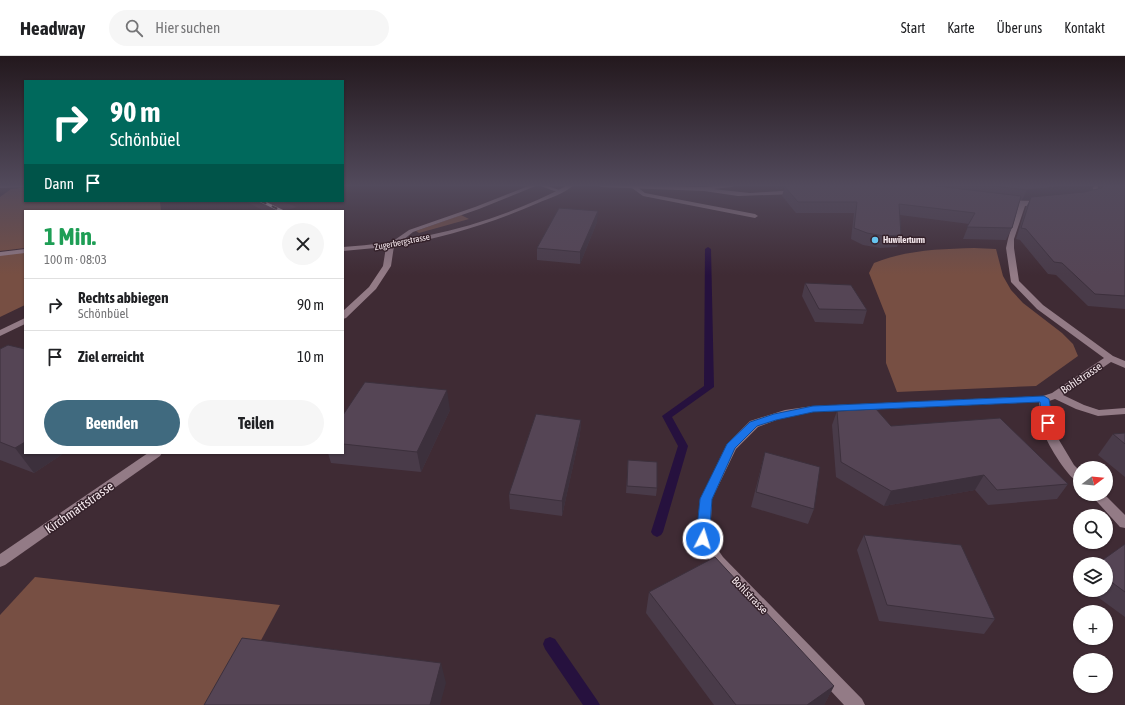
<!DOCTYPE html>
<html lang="de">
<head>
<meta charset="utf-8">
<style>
	:root { --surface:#fff; --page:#f6f6f6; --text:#202124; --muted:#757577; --line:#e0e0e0; --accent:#406a7f }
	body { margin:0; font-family:"Asap Condensed",sans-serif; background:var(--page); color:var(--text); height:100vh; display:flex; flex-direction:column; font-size:15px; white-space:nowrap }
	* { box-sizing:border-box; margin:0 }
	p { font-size:13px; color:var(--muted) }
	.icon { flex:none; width:22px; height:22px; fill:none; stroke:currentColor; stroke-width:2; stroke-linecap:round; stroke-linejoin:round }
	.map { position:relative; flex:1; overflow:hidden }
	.drawer { position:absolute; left:24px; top:154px; width:320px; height:244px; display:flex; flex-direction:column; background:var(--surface); border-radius:0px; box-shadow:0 1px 3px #0004 }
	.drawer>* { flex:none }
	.top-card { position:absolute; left:24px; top:24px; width:320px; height:122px; border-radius:0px; box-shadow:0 1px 3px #0004; background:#00695c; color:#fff; overflow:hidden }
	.needle { width:26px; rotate:74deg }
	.fabs { position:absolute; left:1073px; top:405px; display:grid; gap:8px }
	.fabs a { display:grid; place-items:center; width:40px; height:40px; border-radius:50%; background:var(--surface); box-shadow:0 1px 3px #0004; font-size:20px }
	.pin { position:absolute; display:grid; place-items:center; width:34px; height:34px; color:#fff; margin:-17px; border-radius:8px; box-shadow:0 2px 6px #0006 }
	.me { position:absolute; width:44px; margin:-22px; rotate:5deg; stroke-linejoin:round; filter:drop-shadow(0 0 3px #0008) }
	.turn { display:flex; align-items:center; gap:14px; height:84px; padding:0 20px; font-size:18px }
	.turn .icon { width:52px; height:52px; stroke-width:2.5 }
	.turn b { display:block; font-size:28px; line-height:34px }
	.then { display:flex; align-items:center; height:38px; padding:0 20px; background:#0003; gap:8px; font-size:15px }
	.round { display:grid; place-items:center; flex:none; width:42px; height:42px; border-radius:21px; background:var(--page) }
	.summary { display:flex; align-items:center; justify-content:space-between; height:68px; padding:0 20px }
	h1 { font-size:24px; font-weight:700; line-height:30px; color:#1e9e55 }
	.primary-button { display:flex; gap:8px; margin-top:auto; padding:8px 20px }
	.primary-button a { flex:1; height:46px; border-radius:24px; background:var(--accent); color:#fff; font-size:16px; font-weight:700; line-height:46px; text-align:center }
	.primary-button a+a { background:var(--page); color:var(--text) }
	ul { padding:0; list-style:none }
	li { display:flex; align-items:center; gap:12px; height:52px; padding:0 20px; border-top:1px solid var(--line) }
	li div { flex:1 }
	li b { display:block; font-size:15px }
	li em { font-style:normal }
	header { display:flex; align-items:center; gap:24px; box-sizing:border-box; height:56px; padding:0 20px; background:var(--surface); border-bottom:1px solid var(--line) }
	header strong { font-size:19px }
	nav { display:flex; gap:22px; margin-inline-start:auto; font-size:14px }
	.search { width:280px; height:36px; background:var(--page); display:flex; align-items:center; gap:10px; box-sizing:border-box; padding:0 14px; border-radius:22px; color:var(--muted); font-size:15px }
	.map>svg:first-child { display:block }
</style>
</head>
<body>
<header>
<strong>Headway</strong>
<div class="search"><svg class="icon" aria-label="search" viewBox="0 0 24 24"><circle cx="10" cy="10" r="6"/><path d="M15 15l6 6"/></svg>Hier suchen</div>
<nav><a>Start</a><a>Karte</a><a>Über uns</a><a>Kontakt</a></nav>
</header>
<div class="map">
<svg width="1125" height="649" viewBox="0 0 1125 649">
	<rect width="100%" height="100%" fill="#3f2b34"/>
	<!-- built -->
	<path fill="#4b323f" d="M245,145h36l16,6 -13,4h-20z"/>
	<!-- green -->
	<g fill="#774f43">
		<path d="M25,131v14h135l1,10h-136v37l-25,3v-54l11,-8z"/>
		<path d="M461,159l8,4 -50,14 -3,-2z"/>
		<path d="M974,192l22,1 7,27 8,14 12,13 39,30 11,11 5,12 -42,30 -139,6 -11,-29v-47l-17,-43 5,-10c32,-13 66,-14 100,-15z"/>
		<path d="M25,196v53l-25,12v-62z"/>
		<path d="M35,521l245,28 -54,100h-226v-90z"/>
	</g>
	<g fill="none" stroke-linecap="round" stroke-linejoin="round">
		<!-- stream -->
		<g fill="#26113e" fill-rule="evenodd">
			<path d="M708,191l3,2 3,138 -42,30 16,29 -25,86 -2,3 -4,2 -4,-2 -2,-3 27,-86 -16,-30 42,-30 1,-137z"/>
			<path d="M550,581l5,2 42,61 3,5h-17l-38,-56 -2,-5 2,-5z"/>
		</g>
		<!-- lane -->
		<g fill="#937b86" fill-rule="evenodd">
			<path d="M531,129h7l-59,24 -66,23 -20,16h-3l-4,-2 23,-16 66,-23z"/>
			<path d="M538,129h7l17,6 -5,1z"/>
			<path d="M632,130h4l9,7 110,21 3,2 -3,2 -112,-22 -11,-8z"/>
			<path d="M25,193v4l-25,3v-4z"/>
		</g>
		<!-- street -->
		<g fill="#937b86" fill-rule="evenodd">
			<path d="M0,129h25v2l-25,1z"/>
			<path d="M568,129h6c-9,8 -24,13 -36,18 -46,20 -94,35 -144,43l-3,20 -15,23 -30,29 -3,1v-8l26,-24 14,-21 3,-19 -43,4v-4c78,-5 156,-25 225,-62z"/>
			<path d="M598,129l106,2 31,-2 -3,2 -19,2 37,4 45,-3 3,2 -3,2 -57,2 -34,-5 -103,-4z"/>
			<path d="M1091,129h6l2,5 -2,6 -7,3h-4v-2l5,-2 2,-5z"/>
			<path d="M1006,144c8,1 33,0 37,3l-3,2 -15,1 -11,33v9l5,33 24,24 70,51 12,5v7l-14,-6 -48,33 21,10 15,5 26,-2v6l-27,2 -22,-7 -21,-10 -6,2 7,34 18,30 6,6v12c-10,-2 -33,-39 -36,-50 -2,-9 -3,-20 -5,-31l-226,10 -26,4 -29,11 -22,22 -24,50 -2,39 13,19 139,142 3,6h-21l-131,-140 -17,-26 4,-40 27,-55 23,-23 35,-11 28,-4 230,-10 9,-3 52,-35 -67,-49 -26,-27 -5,-34 2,-9 10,-34 -14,-2v-2z"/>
			<path d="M25,262v6l-25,12v-6z"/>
			<path d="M148,397h14l-2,3 -155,109 -5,2v-13z"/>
			<path d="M1090,438h14l21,21v13l-5,-1z"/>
		</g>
		<!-- rail casing -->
		<g stroke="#d4c5cb" stroke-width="3">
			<path id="rail" d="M261,145l21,10"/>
		</g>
		<!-- rail -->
		<use href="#rail" stroke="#34212a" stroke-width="2" stroke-dasharray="6" stroke-linecap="butt"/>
	</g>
	<!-- wall -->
	<g fill="#493b49">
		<path d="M773,128h322l-4,7 9,-2 -2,-5h27v125l-37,-3 -32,-31 -8,-1 -28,-34 -4,-1 10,-32 4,-7h-10l-8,28 -6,12 -43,-1 6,-15 -69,-9 1,20 -4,12 -17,1 -17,-3 -12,-6 3,-26h-58l-14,-17 2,-7h-7z"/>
		<path d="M597,166l-17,42 -43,-4v-12z"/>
		<path d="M805,227l62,27 -4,14 -48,-2 -13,-26z"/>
		<path d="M0,293l25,104h39l-30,20 -34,-13z"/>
		<path d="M450,354l-29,62 -90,-9 -3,-10h15v-38z"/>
		<path d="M837,355l54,15 177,58 -11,15 -69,6 -13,-15 -91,16 -48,-29 -4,-52z"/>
		<path d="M581,364l-1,14 -18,82 -52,-7 -1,-15z"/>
		<path d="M1125,377v44l-27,-22 15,-21z"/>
		<path d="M765,396l49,57 -6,15 -57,-17z"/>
		<path d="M628,404l29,28 -1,8 -30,-3z"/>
		<path d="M864,479l131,84 -11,15 -105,-13 -22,-71z"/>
		<path d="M1125,488v73l-37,-27h18v-26z"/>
		<path d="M649,536l185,94 -10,19h-110l-68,-92z"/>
	</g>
	<!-- shaded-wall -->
	<g fill="#3c303c">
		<path d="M778,128h40l-34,2v3h-7z"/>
		<path d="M1087,128h8l-5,10 -59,3 -1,3h-8l5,-10z"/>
		<path d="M598,155l-1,11 -17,42v-12z"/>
		<path d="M447,334l3,20 -29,62 -4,-20z"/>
		<path d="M581,364l-1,14 -18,82v-15z"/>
		<path d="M25,386v11h39l-30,20 -19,-25z"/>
		<path d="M984,419l-9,15 -91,16 7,-15z"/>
		<path d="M441,607l5,20 -6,22h-10z"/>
		<path d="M834,630l-10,19h-17z"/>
	</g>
	<!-- building -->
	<g fill="#554555" stroke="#3c303c">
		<path d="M797,128h123l101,12 -9,32 -45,-1 8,-14 -76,-9 2,31 -17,1 -17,-3 -13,-5 3,-26h-59l-14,-16z"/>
		<path d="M976,128h111l-60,6z"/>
		<path d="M1104,128h21v112l-30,-2 -33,-31 -8,-1 -28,-33 -5,-1 10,-31 53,-5 18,-4z"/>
		<path d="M559,152l39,3 -18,41 -43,-4z"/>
		<path d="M805,227l46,2 16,25 -48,-1z"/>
		<path d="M8,289l17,4v93l-10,6 -15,-6v-93z"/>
		<path d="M365,326l82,8 -30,62 -74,-8v-29z"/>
		<path d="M876,353l15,17 109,-8 68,66 -71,6 -13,-15 -93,16 -50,-29 -4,-51z"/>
		<path d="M536,358l45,6 -19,81 -53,-7z"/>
		<path d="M1125,377v11l-12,-10z"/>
		<path d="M765,396l55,15 -6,42 -58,-17z"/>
		<path d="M628,404l29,2v26l-30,-2z"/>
		<path d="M864,479l97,10 34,74 -108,-14z"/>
		<path d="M1125,488v48l-19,-14v-14h-9z"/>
		<path d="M715,501l119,129 -27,19h-71l-87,-113z"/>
		<path d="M242,582l199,25 -11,42h-226z"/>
	</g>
	<!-- sky -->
	<linearGradient id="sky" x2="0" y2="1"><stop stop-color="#23181d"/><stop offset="0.59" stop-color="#524a5c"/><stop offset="1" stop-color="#524a5c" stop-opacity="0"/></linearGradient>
	<rect width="1125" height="219" fill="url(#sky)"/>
	<!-- route -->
	<path fill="#1a73e8" stroke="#114b97" d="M1044,340l5,3 4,24 -5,3 -5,-3 -3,-21 -227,10 -37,8 -19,6 -22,22 -23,51 -3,40 -2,3 -4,2 -5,-2 -2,-3 4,-40 27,-55 23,-22 24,-8 39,-8z"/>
	<!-- markers -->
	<circle fill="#66c4ef" stroke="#34212a" stroke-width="1.5" cx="875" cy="184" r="4"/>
	<g text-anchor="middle" stroke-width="3" stroke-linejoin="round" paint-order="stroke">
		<!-- far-poi labels -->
		<g font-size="9" font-weight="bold" fill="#f4e7ec" stroke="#34212a" text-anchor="start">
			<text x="883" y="187">Huwilerturm</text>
		</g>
		<!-- far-street labels -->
		<g font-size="9" fill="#f4e7ec" stroke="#34212a">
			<text transform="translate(402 186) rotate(-11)" y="3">Zugerbergstrasse</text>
		</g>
		<!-- street labels -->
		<g font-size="11" fill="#f4e7ec" stroke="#34212a">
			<text transform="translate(1081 322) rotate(-34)" y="4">Bohlstrasse</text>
			<text transform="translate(750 539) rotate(46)" y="4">Bohlstrasse</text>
		</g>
		<!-- near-street labels -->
		<g font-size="13" fill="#f4e7ec" stroke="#34212a">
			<text transform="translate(79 451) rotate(-35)" y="5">Kirchmattstrasse</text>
		</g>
	</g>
</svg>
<div class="fabs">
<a><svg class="needle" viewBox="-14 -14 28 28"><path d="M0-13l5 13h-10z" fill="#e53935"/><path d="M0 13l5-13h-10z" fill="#757577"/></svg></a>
<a><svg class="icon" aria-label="search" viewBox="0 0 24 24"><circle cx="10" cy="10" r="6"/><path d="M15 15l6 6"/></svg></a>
<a><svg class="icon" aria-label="layers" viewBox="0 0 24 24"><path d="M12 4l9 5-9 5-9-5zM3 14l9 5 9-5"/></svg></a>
<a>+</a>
<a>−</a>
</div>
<div class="pin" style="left:1048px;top:367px;background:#d93025"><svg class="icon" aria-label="arrive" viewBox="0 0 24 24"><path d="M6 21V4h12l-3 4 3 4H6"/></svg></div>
<svg class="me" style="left:703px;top:483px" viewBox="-20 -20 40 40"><circle r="17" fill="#1a73e8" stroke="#fff" stroke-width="3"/><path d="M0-11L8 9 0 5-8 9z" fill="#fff"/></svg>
<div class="top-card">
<div class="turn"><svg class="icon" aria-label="right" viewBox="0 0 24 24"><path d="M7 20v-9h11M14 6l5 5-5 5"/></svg><div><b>90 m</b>Schönbüel</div></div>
<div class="then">Dann<svg class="icon" aria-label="arrive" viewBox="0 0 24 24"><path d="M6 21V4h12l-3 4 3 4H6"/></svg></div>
</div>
<section class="drawer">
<div class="summary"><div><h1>1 Min.</h1><p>100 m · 08:03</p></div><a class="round"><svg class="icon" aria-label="close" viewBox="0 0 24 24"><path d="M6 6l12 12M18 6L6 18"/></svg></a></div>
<ul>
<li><svg class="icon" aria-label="right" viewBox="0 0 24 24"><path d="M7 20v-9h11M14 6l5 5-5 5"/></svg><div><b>Rechts abbiegen</b><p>Schönbüel</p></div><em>90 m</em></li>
<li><svg class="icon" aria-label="arrive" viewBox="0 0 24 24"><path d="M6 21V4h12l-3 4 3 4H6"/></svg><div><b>Ziel erreicht</b></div><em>10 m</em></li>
</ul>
<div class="primary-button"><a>Beenden</a><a>Teilen</a></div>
</section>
</div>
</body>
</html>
